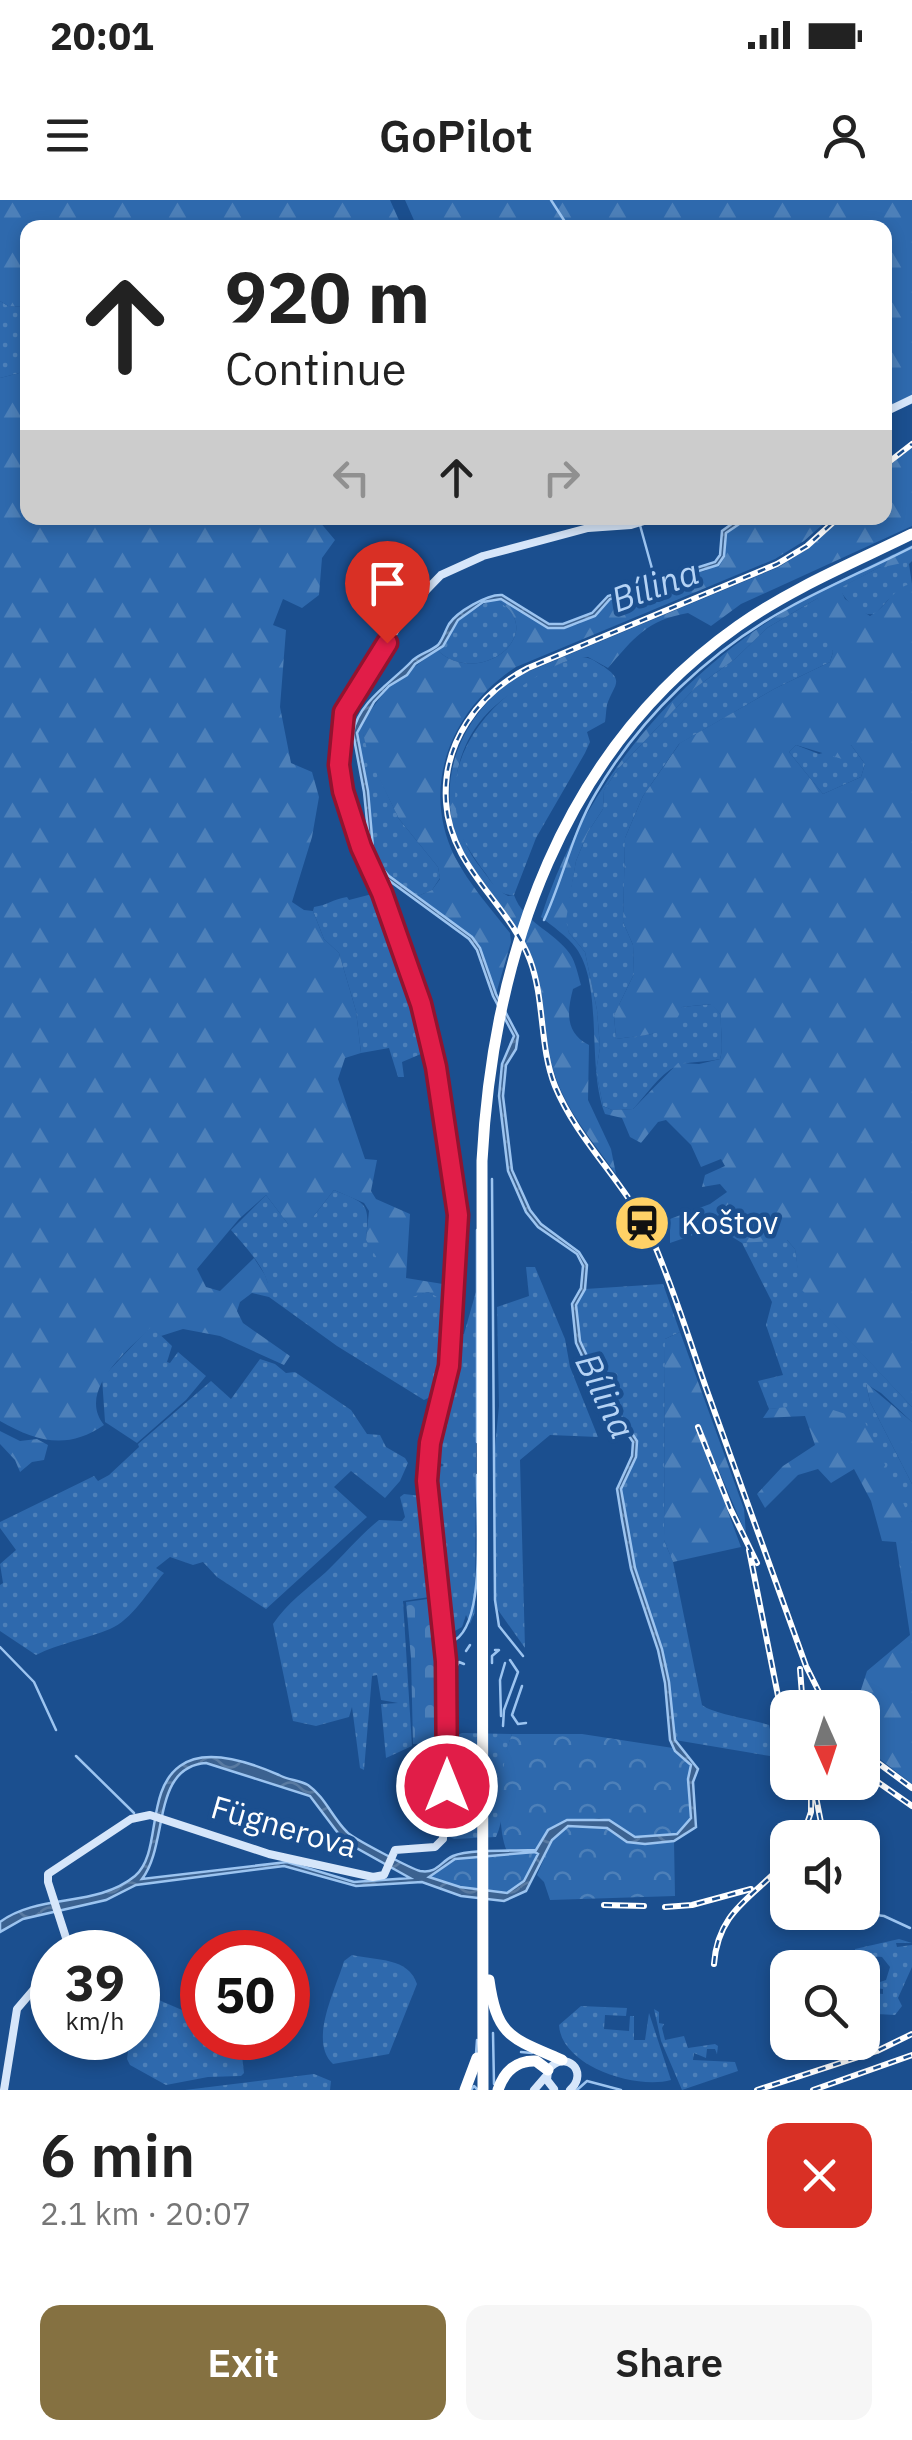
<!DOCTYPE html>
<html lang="en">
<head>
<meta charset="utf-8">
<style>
	:root { --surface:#fff; --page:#f6f6f6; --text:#222; --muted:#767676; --accent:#857141 }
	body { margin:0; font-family:"IBM Plex Sans",sans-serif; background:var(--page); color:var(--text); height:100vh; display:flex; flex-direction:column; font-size:38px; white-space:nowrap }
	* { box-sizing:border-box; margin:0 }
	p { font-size:32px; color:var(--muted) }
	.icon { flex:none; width:55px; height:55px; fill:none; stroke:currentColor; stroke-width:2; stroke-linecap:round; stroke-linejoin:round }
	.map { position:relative; height:1890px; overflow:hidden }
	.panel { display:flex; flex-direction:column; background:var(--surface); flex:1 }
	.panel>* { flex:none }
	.hud { position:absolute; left:20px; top:20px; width:872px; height:305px; border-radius:20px; box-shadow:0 5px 15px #0003; background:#fff; color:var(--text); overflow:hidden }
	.needle { width:65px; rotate:177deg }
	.tools { position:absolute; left:770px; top:1490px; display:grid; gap:20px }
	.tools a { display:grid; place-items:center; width:110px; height:110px; border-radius:20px; background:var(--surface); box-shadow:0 5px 15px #0003; font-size:50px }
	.speed { position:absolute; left:30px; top:1730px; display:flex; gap:20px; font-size:50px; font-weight:700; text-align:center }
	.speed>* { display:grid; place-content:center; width:130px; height:130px; border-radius:50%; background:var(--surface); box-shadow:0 5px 15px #0003; line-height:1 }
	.speed small { font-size:25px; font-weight:400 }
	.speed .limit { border:15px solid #d22; background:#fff; color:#111 }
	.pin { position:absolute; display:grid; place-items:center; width:85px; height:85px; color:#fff; margin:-102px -42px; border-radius:50% 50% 50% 0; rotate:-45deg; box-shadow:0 0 10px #0007 }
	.pin .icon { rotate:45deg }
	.me { position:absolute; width:110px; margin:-55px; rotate:0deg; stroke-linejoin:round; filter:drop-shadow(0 0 8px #0008) }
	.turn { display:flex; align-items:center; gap:35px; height:210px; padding:0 40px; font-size:45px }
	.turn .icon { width:130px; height:130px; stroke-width:2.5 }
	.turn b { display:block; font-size:70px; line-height:85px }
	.lanes { display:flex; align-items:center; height:95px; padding:0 40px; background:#0003; justify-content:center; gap:50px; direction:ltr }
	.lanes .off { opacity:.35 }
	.round { display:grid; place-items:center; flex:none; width:105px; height:105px; border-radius:20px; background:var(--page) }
	.summary { display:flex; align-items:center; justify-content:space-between; height:170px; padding:0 40px }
	h1 { font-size:60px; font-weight:600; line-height:75px }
	.action { display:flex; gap:20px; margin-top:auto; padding:20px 40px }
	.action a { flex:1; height:115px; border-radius:20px; background:var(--accent); color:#fff; font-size:40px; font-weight:600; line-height:115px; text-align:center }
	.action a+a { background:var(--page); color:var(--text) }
	.status { display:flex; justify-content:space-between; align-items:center; height:70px; padding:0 50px; background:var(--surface); direction:ltr }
	.status svg { height:28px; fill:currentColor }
	header { display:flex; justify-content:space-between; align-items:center; height:130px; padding:0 40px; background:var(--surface); font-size:45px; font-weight:600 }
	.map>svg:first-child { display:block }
</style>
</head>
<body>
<div class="status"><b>20:01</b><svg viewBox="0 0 49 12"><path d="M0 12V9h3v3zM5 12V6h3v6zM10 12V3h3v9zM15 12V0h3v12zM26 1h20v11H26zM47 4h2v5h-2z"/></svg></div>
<header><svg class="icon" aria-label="menu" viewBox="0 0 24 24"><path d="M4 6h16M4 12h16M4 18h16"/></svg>GoPilot<svg class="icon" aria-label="person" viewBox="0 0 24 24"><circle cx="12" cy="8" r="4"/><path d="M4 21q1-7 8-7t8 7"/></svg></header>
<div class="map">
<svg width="912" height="1890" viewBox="0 0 912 1890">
	<defs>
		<pattern id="grass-dots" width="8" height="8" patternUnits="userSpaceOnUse" patternTransform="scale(2.5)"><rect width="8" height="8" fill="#2e69ad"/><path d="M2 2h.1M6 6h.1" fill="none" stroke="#4d80b9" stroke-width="1.8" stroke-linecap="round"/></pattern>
		<pattern id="forest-firs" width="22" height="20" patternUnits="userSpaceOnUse" patternTransform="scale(2.5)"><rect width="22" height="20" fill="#2e69ad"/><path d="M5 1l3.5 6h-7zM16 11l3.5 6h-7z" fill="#4d80b9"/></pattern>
		<pattern id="cemetery-stones" width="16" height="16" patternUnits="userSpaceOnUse" patternTransform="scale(2.5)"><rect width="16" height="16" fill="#2e69ad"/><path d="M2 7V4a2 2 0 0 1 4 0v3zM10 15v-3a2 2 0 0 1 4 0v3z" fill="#4d80b9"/></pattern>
		<pattern id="park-crowns" width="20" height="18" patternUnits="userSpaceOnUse" patternTransform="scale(2.5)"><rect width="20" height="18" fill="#2e69ad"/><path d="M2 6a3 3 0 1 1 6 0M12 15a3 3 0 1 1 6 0" fill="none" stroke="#4d80b9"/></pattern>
		<pattern id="water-waves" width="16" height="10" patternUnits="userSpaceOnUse" patternTransform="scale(2.5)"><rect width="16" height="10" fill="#3c6290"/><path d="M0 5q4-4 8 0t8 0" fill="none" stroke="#597aa1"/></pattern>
	</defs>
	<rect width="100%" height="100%" fill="#1b4f8f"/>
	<!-- grass -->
	<g fill="url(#grass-dots)">
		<path d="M0,101l8,5 20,1 -1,64 -27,7z"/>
		<path d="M908,359l4,2 -3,3 3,20 -24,16 -13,14c-15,3 -30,-14 -36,-26l39,-20z"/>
		<path d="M493,398c61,31 -12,93 -56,52l6,-4 15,-26z"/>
		<path d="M818,398l15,54 -3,10 -56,27 -95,55 -36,52 -18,42 -2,84 10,23 1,29 -20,41 2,24 36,-5 30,-27 30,-3 9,11c-1,14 3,33 -1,44 -13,3 -28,2 -40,6 -18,5 -34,31 -47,44l-21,1 -9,-4 -7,-35 4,-23 -3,-38 -12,-58 -16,-19 -4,-13 11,-59 12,-29 15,-23 1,-19 14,-21 77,-81 40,-29 32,-31z"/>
		<path d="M578,457c11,0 14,2 23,8 26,16 12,20 6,40 -1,5 -1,11 -2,17l-18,10 3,10 -5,11 -49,85 -22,57c-15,1 -20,-9 -28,-21 -15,-20 -31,-42 -32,-68 -4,-73 60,-129 124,-149z"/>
		<path d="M357,533h6l8,27 28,59 39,48 2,11 -8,12 -14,6 -29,-20 -15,-17 -6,-68z"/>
		<path d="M796,545l23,9 32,-9 14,19 -4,13 -38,17 -34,-42z"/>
		<path d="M376,693l32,79 20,79 -26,11 2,15h-6l-9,-29 -28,5 -5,-42 -17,-58 -15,-14 -11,-28 1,-4c14,-2 19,-8 33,-10l2,3z"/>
		<path d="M334,990c33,14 36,12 32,50l42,57 20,-5 15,7 3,6 -2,23 -6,14 3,22 -3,29 -14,7 -87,-54 -68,-49c2,-25 -22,-48 -38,-67l35,-35 22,29 25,-7z"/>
		<path d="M775,1039l12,1 8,9 6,39 111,119v15l-31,-29 -15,-9 4,18 42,82v38l-67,-107c-23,-9 -51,-8 -76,-6l-11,-28 25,-6 -17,-50 6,-23 -30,-59z"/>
		<path d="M526,1067h9l30,72 5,28 28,70 -48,-2 -30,25 5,188 -27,-38 -4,-19 -1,-124 6,-61 -2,-99 32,-11z"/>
		<path d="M663,1084l17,48 -15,7 -1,201 9,22 29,143c11,9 49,14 67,20l6,26 -5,5 -95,-16 -13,-91 -27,-81 -14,-79 15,-32 1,-16 -37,-57 -20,-42 -4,-37 9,-16z"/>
		<path d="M477,1088l-2,324 -5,12 -4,-9 -4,12 -9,5 -5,-3 -16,-151 2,-8 10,-5 -10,-5v-7l19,-70 3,-49h8z"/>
		<path d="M151,1126l21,20 -5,16 3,1 8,-11 28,24 -20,24 -49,43 -32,-21 -3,-44z"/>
		<path d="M260,1159l15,5 11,9 9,-1 56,38 16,24 13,1 6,12 19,11 3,5 -8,18 -15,17 -34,-27 -17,16 33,30 -101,92 -49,-32 -14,-15 -10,3 -23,-8 -14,11 8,5c-15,17 -32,47 -54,56 -24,10 -50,14 -74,26l-36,-24v-46l3,-2 -3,-19 16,-14 -16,-22v-6l94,-46 4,5 11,-6 30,-28 -1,-3 73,-63 20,18z"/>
		<path d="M404,1294l17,2 15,100 -33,5 9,145 -26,12 -5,-54 17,-1 -17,-3 -4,-25 -5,1 -8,94 -4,-2 -8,-61 -3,10 -33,9 -23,-5 -20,-97c14,-21 34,-35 53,-52 18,-17 33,-36 53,-52l23,1 3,-4 -5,-20z"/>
		<path d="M462,1533l50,1c-13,32 -2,72 -16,103l-42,2 -4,-2 2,-96 2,-5z"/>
		<path d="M899,1739l13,4h-16l1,4 15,-2v22l-14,31 4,8 -7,9 -18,-1 -1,-11 -13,-2v-9l20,2v-5l-7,-1 1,-5 9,-3 4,-13 -8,-10c-13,-2 -16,6 -19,15l-1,-4 -7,-1v-18z"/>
		<path d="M352,1755c26,6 56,2 65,29l-28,70 -56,10c-25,-23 3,-75 11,-103z"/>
		<path d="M138,1791l51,22 9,-12 4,-1v38h38l4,35 -3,3 -33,1 -42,8 -36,-20 -3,-6 1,-8 -8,-8 1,-5h17z"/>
		<path d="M581,1806l46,2 -1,8 -21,-1 -1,14 25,2 1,-15h4v24h11l4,-27 22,67c-35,10 -110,-14 -112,-55z"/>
		<path d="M654,1809l5,3v11l5,1 -2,4 3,12 19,-4 4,12 27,-4 3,2 -1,8 -2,-5h-8l-1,9 -12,-5 -1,7 42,2 3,9 -56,19 -21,-49z"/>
		<path d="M314,1874l17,7 -1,9h-145z"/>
	</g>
	<!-- forest -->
	<g fill="url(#forest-firs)" fill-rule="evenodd">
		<path d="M0,0h390l12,27 -374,1 -1,79 -19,-1 -8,-5z"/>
		<path d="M405,0h507v195l-27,14v-181l-468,-1z"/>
		<path d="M27,171l1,147h293l-2,3 16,19 -13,18 -3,37 -17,13 -19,-9 -10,26 13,5 -6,77 11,56 21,9 7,25 -7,40 -20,65 12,8 9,1 11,28 15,14 17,58 5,42 -16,5 -7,21 27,80 12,1 -6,31 5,8 34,15 -4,64 43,7 -1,38 -4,5c2,-21 3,-27 -16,-36l-22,7 -17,-21 -23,-38 3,-29 -5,-8 -30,-13 -21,27 -24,15 -1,-8 -22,-29 -27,24 -42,50 9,18 14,4 34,-33 11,17 6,17 -2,5 -17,-4 -12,9 -3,9 6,12 47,33 -6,9 -64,-29 -37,-7 -22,7 -10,-9c-22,23 -75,63 -47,98 -36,25 -67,17 -104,-4v-1043z"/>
		<path d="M912,247v79l-171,78 -30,22 -23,-13c-41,7 -54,25 -80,55l-20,-11c-23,1 -44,14 -63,27 -16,11 -30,20 -42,34 -35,41 -37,103 -6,145 10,12 17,26 31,33l6,-1c10,28 40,36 56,59 6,9 8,21 11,31l-8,4c-6,23 -8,44 16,56l-1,55 23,49 5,25c-23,-32 -52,-66 -63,-105 -10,-34 -7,-72 -19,-106 -13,-37 -42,-63 -63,-96 -44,-69 -17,-150 49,-192l259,-108 30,-19 33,-30h43v-49z"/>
		<path d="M748,318h82l-26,23 -29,18 -259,108c-63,41 -97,118 -61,190 14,27 36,52 55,76l1,9 -15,52 -16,-46 -8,-11 -54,-41 14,-6 8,-11 -2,-12 -39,-48 -29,-59 -7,-26 -6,-1 1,-6 31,-41 48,-36c44,41 117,-21 56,-52l8,1 46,29h17l15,-4 31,-24 75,-26 20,-3 19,-15 2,-23z"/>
		<path d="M912,345v16l-34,7 -38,20 5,11 25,17c16,-8 24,-30 42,-32v823l-112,-119 -5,-39 -8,-9 -45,3 -26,-16 -46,16v-24l40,-15 17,-12 -7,-8 -18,3 3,-12 20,-9 -4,-7 -20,8 -10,-22 -25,-25 -8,2 -17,21 -11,-6 -8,-19 -17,-4c-19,-48 -1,-127 -29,-166 -9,-12 -24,-22 -35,-31 41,-127 129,-235 242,-305 41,-26 86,-45 129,-67zM818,398l1,22 14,32 -3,10 -56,27 -94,54 -37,53 -18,42 -2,84 10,23 1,29 -20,41 2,24c26,-4 58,-2 66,-32l29,-3 10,11c-1,14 3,32 -1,44l-21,5 -21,-1 -45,46 -21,1 -9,-4 -7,-35 4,-23 -3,-38 -12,-58 -16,-19 -3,-13 10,-59 12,-29 15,-23 1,-19 14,-21 77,-81 40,-29 32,-31zM796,545l46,14 9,-14 14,19 -4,13 -38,17 -34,-42z"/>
		<path d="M680,1132l64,177 2,25 -47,-110 -3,1 45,122 -68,15 -9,-22 1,-201z"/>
		<path d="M866,1183l46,39v62l-42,-82z"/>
		<path d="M796,1206l34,3 34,11 48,102v262l-49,-38 -1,-38 -18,-1 -3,-3 4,-6 13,1 9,-28 43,-36 -14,-93 -14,-1 -11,-40 -17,-32 -23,14 -13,-14 -20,6 -33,33 -8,-14 26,-28 32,-21 -10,-29 -42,2 6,-9z"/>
		<path d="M0,1231l20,10 17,-2 11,6 -4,15 -12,2 -12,10 -5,-12 -15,-16z"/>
	</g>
	<!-- cemetery -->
	<path fill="url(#cemetery-stones)" d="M435,1398l8,94 -4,1v4h4l1,46 -31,1 -2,-86 -5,-56z"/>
	<!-- park -->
	<g fill="url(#park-crowns)">
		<path d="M512,1534h70l91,14 18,17 -3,14 3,39 -14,16 -42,3 -26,-17 -10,-2 -45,8 -19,24 2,6 -13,25 -17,12 -47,-6 -32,-10 27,-18 76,-8h-24c-12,-25 -6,-91 5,-117z"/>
		<path d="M568,1626l40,2 20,14 17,2 29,-3 1,55 -125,4 -6,-18 -7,-7 15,-35z"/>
	</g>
	<!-- water -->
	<path fill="url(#water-waves)" stroke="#9cc4f0" stroke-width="2.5" fill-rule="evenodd" d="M740,318h8l-22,15 -2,23 -6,9 -108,34 -15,17 -31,12h-16l-47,-29 -18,3 -25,18 -15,26 -28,18 -8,11 -18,11 -15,16 -17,31 11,58 6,68 15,17 83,61 8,11 16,46 22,42 -2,13 -10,16 -3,31 9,74 18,40 11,14 38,28 8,13 -2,24 -9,16 4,36 20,43 37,57 -1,16 -15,32 14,79 27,81 7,33 6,58 23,29 -5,13 3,45 -22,14 -29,3 -18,-2 -20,-14 -39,-2 -16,14 -26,51 -22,10 -43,-5 -39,-14 -66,4 -72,-20 -148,19 -30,15 -83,19 -23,13v-10c39,-29 96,-14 135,-46 27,-23 10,-85 45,-110 27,-20 74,-2 99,9 9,5 20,5 29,10 17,12 24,32 39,47 5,6 65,37 73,39 17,3 20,-9 33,-15 16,-7 63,-5 83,-6l12,-20 19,-10h42l26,17 42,-3 14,-16 -3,-39 3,-14 -16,-14 -5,-11 -5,-57 -7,-33 -27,-81 -9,-49 -5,-31 15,-33 1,-14 -37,-56 -20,-43 -4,-39 9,-16 2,-22 -6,-12 -39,-27 -12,-15 -18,-41 -9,-75 3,-32 12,-28 -21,-40 -16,-46 -8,-11 -82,-60 -16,-19 -7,-68 -11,-59c5,-31 39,-51 58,-71 7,-8 19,-10 27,-17 5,-6 7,-14 11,-21 8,-12 38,-30 53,-29l47,29h14l29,-11 16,-17 107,-34 5,-7 2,-24zM206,1563l104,33 34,45 66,37 -56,4 -67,-20 -145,17c27,-35 9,-112 64,-116zM535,1652l3,2 -14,27 -17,12 -47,-6 -31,-10 26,-18z"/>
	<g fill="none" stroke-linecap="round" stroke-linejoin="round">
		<!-- stream -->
		<g stroke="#9cc4f0" stroke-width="2.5">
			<path d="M551,0l18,28"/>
			<path d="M638,318l18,65"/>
			<path d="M544,720c19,-41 28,-87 52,-127 44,-76 115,-143 192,-185 40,-22 83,-40 124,-61"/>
			<path d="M492,979l3,421 4,26 24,30"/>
			<path d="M477,1030v212"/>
			<path d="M451,1439l4,1c32,-20 21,-128 22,-165"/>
			<path d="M0,1447l34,35 22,48"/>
			<path d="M466,1451l4,-6"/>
			<path d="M492,1463v-7l7,-6h-4"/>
			<path d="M454,1470l5,-8 5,2"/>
			<path d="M522,1486l-10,29 6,9 8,-1"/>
			<path d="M501,1516l-1,-36 5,-17"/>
			<path d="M503,1526l1,-16 14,-38 -8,-12"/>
			<path d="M76,1556l58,57"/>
			<path d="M781,1658l7,6"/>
			<path d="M853,1712l31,4 26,12"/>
			<path d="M493,1833l1,51"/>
			<path d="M521,1852l11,1"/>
			<path d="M476,1854l1,-14"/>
			<path d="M471,1890l3,-4 3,3"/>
			<path d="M577,1890l10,-9 34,9"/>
		</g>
		<!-- secondary -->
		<g stroke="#d6e6fa" stroke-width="8">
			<path d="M885,212l27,-13"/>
			<path d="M67,1752l1,-8 -20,-62v-8l83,-55 19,-4 119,39 104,23 11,-2 11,-25 40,-3 8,-8 4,-77 -1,-101 -19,-180 3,-38 19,-77 9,-151 -20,-137 -17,-74 -30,-88 -27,-60 -21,-65 -4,-33 3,-38 66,-111 33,-34 42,-19 105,-28 43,-3 23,-7"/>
			<path d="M554,1889l-7,-9 1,-10c17,-22 42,2 22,20"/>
			<path d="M4,1890l13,-81 35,-41"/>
			<path d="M534,1890l13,-15"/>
		</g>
		<!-- highway -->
		<g stroke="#fff" stroke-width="11">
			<path d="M489,1780c8,57 22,58 73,80"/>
			<path d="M465,1890l12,-32"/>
			<path d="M483,1890l-1,-929c11,-207 80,-411 256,-535 54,-38 115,-63 174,-92"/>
			<path d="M498,1890c6,-18 18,-30 38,-29l12,9"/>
		</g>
		<!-- rail casing -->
		<g stroke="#fff" stroke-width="6">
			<g id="rail">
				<path d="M885,265l27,-21"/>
				<path d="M698,1227l32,81 27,55"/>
				<path d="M749,1350l32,161"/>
				<path d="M800,1469l3,39"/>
				<path d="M827,1508l-21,-42c-33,-92 -66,-185 -100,-278 -17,-49 -33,-101 -54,-149 -25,-55 -74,-97 -97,-153 -16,-40 -10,-86 -25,-126 -22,-58 -80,-92 -84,-158 -4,-59 32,-108 82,-134l249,-104 30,-18 31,-28"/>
				<path d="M862,1551l50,37"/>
				<path d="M862,1571l50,35"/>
				<path d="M816,1597l8,41"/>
				<path d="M802,1638l9,-26v-30"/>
				<path d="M604,1705l40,1"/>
				<path d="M665,1707l27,-2 59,-16"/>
				<path d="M714,1764c4,-55 41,-67 74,-105"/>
				<path d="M757,1890l120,-39 35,-17"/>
				<path d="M813,1890l99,-35"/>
			</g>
		</g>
		<!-- rail -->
		<use href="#rail" stroke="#1b4f8f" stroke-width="2.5" stroke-dasharray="8" stroke-linecap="butt"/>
	</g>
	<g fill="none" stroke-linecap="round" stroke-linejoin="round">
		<!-- route casing -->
		<g stroke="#92132f" stroke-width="25">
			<path id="route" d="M387,443l-43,69 -5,53 4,26 18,56 21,46 39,111 15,63 22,148 -9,151 -19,77 -3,38 19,180 1,125"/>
		</g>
		<!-- route -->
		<use href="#route" stroke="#e11d48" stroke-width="18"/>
	</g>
	<!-- icons -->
	<defs>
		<g id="station-disc" transform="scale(2.875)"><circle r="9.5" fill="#ffd166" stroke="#1b4f8f"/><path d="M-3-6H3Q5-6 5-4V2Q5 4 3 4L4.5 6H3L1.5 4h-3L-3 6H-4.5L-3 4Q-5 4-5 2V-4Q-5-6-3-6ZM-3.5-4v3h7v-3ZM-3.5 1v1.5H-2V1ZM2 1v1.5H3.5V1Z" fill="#111"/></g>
	</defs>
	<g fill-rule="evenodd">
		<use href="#station-disc" x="642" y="1023"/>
	</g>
	<g text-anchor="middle" stroke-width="9" stroke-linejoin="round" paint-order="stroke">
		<!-- poi labels -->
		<g font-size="32" fill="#fff" stroke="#1b4f8f" text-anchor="start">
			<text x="681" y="1034">Koštov</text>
		</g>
		<!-- street labels -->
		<g font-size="32" fill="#fff" stroke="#1b4f8f">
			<text transform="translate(284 1627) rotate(16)" y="11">Fügnerova</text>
		</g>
		<!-- water labels -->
		<g font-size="35" font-style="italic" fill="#b5d3f5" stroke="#1b4f8f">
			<text transform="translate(655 386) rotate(-20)" y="12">Bílina</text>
			<text transform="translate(605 1196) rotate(64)" y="12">Bílina</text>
		</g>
	</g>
</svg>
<div class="tools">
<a><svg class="needle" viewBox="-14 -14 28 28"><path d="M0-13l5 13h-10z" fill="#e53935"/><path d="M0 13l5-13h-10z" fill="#767676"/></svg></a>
<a><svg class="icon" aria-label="sound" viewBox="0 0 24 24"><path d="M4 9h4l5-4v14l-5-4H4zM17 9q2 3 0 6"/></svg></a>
<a><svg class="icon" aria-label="search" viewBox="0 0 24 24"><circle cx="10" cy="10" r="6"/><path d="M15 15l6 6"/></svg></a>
</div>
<div class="speed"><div>39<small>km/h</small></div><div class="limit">50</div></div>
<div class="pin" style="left:387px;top:443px;background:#d93025"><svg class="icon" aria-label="arrive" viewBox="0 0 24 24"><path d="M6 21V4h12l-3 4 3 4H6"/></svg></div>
<svg class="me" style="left:447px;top:1586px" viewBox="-20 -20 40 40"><circle r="17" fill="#e11d48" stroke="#fff" stroke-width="3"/><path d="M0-11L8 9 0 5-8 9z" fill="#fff"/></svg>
<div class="hud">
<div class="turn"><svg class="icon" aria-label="ahead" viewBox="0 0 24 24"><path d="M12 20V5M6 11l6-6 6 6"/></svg><div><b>920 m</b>Continue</div></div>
<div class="lanes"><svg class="icon off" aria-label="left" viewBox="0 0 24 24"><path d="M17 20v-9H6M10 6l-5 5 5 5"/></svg><svg class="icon" aria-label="ahead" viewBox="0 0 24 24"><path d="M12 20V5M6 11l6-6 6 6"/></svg><svg class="icon off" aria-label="right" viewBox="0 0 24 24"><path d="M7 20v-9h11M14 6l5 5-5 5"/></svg></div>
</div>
</div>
<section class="panel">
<div class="summary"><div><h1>6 min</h1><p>2.1 km · 20:07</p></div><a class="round" style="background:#d93025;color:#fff"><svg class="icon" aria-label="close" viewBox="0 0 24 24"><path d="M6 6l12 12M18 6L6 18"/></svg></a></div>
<div class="action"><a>Exit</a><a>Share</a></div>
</section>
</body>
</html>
